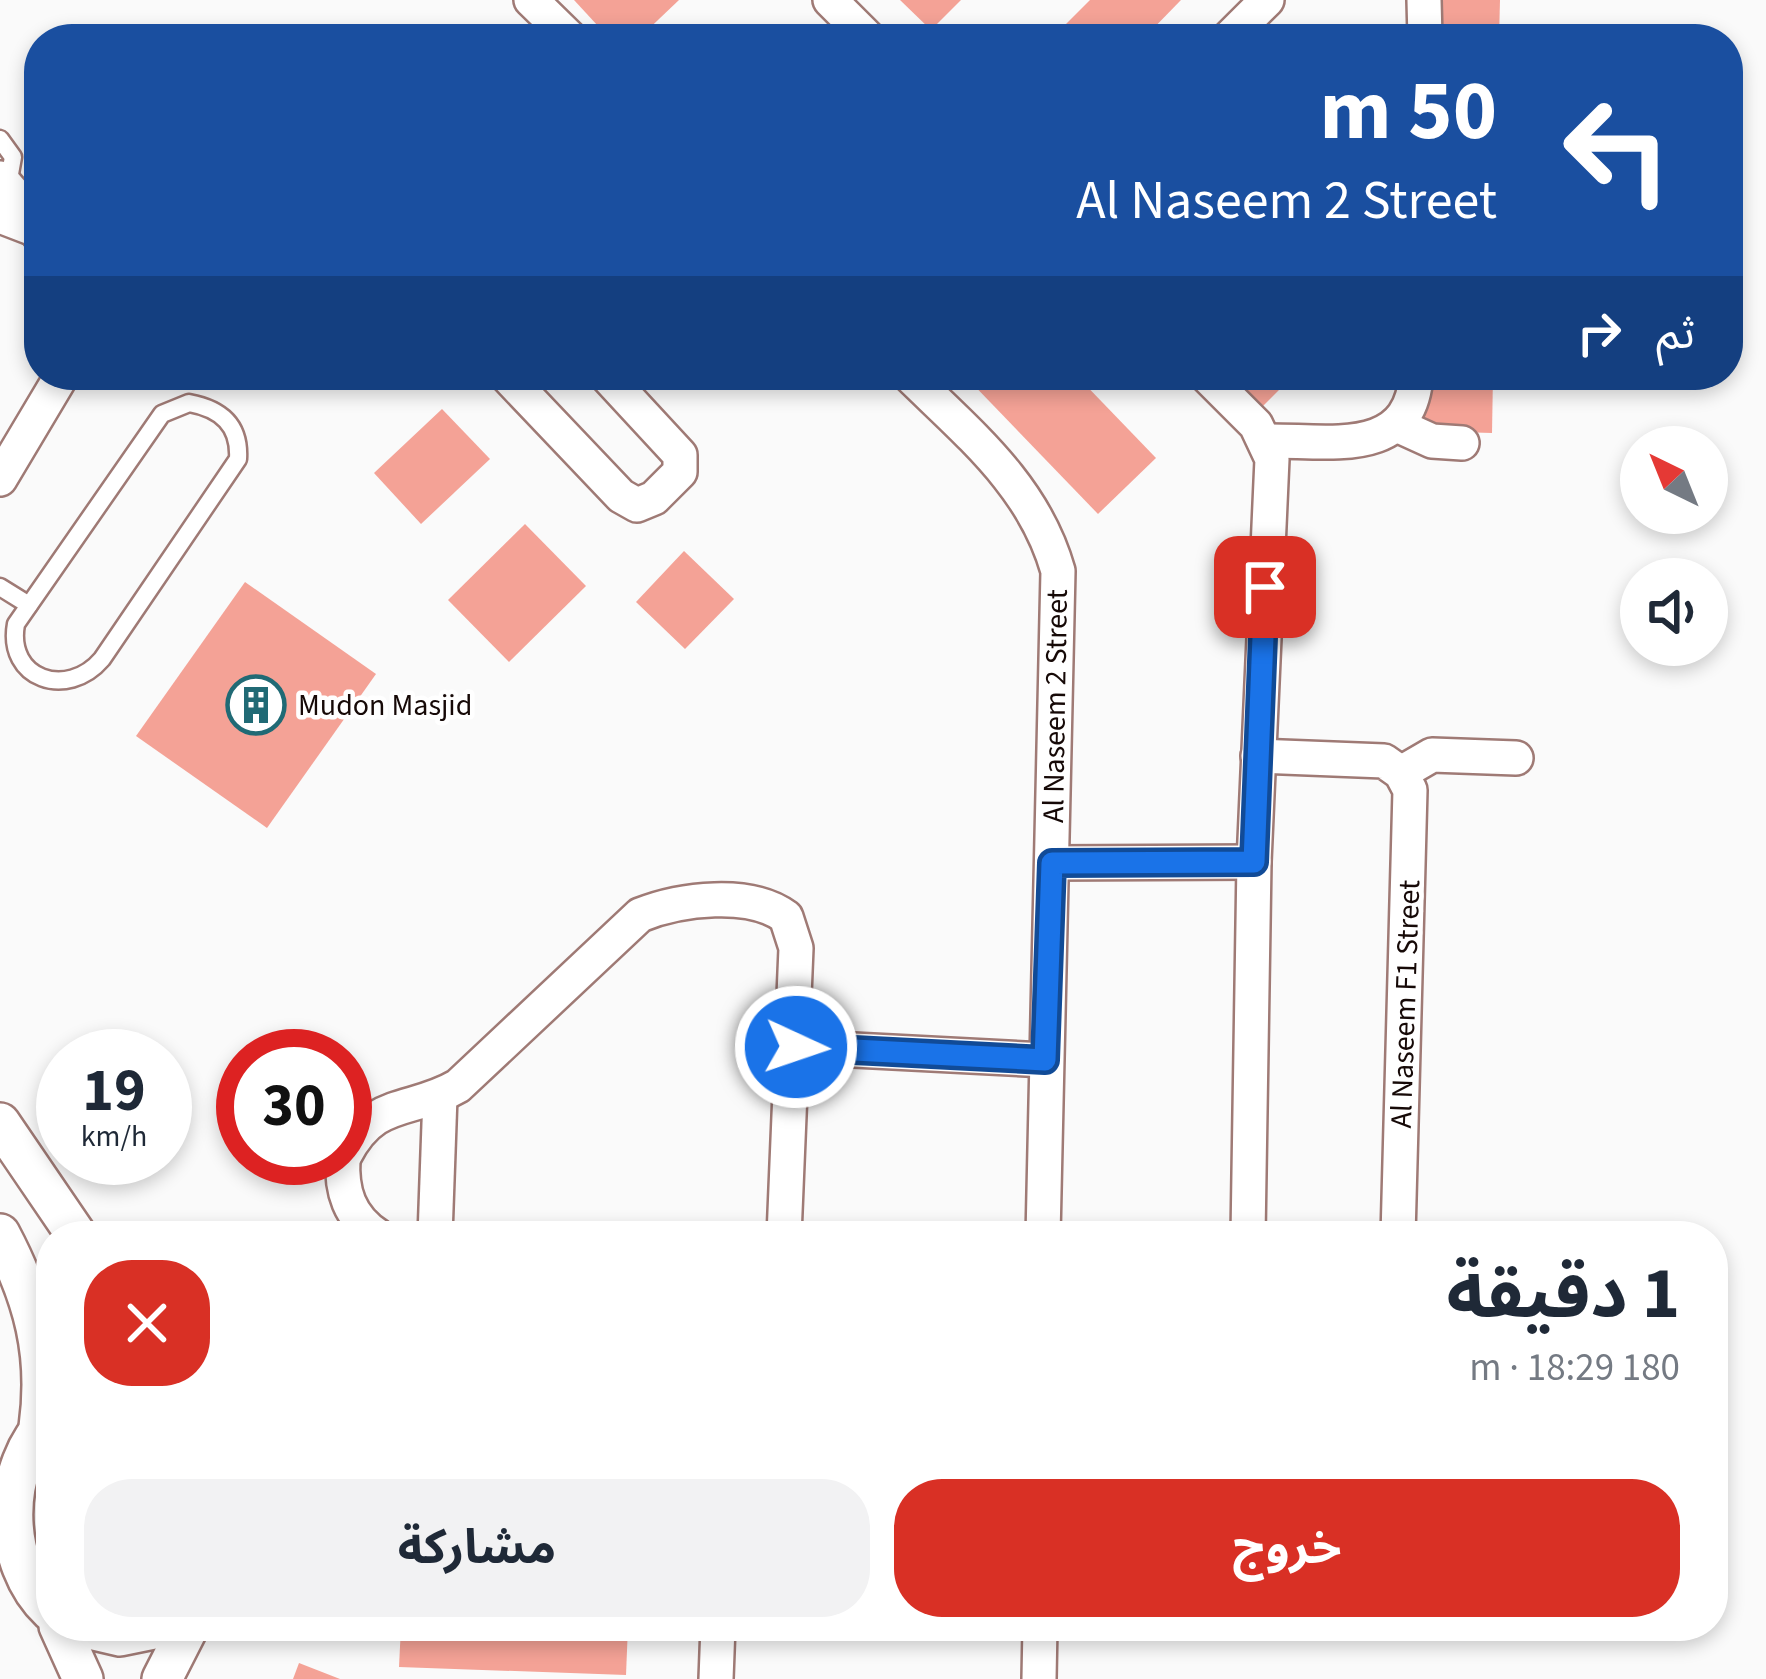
<!DOCTYPE html>
<html lang="ar">
<head>
<meta charset="utf-8">
<style>
	:root { --surface:#fff; --page:#f2f2f3; --text:#1f2937; --muted:#747a83; --accent:#d93025 }
	body { margin:0; font-family:"Source Sans 3","Noto Sans Arabic",sans-serif; background:var(--page); color:var(--text); direction:rtl; height:100vh; display:flex; flex-direction:column; font-size:45px; white-space:nowrap }
	* { box-sizing:border-box; margin:0 }
	p { font-size:39px; color:var(--muted) }
	.icon { flex:none; width:66px; height:66px; fill:none; stroke:currentColor; stroke-width:2; stroke-linecap:round; stroke-linejoin:round }
	.map { position:relative; flex:1; overflow:hidden; direction:ltr }
	.side { position:absolute; left:36px; top:1221px; width:1692px; height:420px; display:flex; flex-direction:column; background:var(--surface); border-radius:48px; box-shadow:0 6px 18px #0003; direction:rtl }
	.side>* { flex:none }
	.guide { position:absolute; left:24px; top:24px; width:1719px; height:366px; border-radius:48px; box-shadow:0 6px 18px #0003; direction:rtl; background:#1a4fa0; color:#fff; overflow:hidden }
	.needle { width:78px; rotate:317deg }
	.fabs { position:absolute; left:1620px; top:426px; display:grid; gap:24px }
	.fabs a { display:grid; place-items:center; width:108px; height:108px; border-radius:50%; background:var(--surface); box-shadow:0 6px 18px #0003; font-size:60px }
	.speed { position:absolute; left:36px; top:1029px; display:flex; gap:24px; font-size:60px; font-weight:700; text-align:center }
	.speed>* { display:grid; place-content:center; width:156px; height:156px; border-radius:50%; background:var(--surface); box-shadow:0 6px 18px #0003; line-height:1 }
	.speed small { font-size:30px; font-weight:400 }
	.speed .limit { border:18px solid #d22; background:#fff; color:#111 }
	.pin { position:absolute; display:grid; place-items:center; width:102px; height:102px; color:#fff; margin:-51px; border-radius:24px; box-shadow:0 6px 18px #0006 }
	.me { position:absolute; width:132px; margin:-66px; rotate:93deg; stroke-linejoin:round; filter:drop-shadow(0 0 9px #0008) }
	.turn { display:flex; align-items:center; gap:42px; height:252px; padding:0 48px; font-size:54px }
	.turn .icon { width:156px; height:156px; stroke-width:2.5 }
	.turn b { display:block; font-size:84px; line-height:102px }
	.then { display:flex; align-items:center; height:114px; padding:0 48px; background:#0003; gap:24px; font-size:45px }
	.round { display:grid; place-items:center; flex:none; width:126px; height:126px; border-radius:48px; background:var(--page) }
	.overview { display:flex; align-items:center; justify-content:space-between; height:204px; padding:0 48px }
	h1 { font-size:72px; font-weight:700; line-height:90px }
	.primary-button { display:flex; gap:24px; margin-top:auto; padding:24px 48px }
	.primary-button a { flex:1; height:138px; border-radius:48px; background:var(--accent); color:#fff; font-size:48px; font-weight:700; line-height:138px; text-align:center }
	.primary-button a+a { background:var(--page); color:var(--text) }
	.map>svg:first-child { display:block }
</style>
</head>
<body>
<div class="map">
<svg width="1766" height="1679" viewBox="0 0 1766 1679">
	<rect width="100%" height="100%" fill="#fafafa"/>
	<!-- building -->
	<g fill="#f4a296">
		<path d="M574,0h105l-41,39h-28z"/>
		<path d="M900,0h61l-30,30z"/>
		<path d="M1090,0h91l-38,39h-92z"/>
		<path d="M1431,0h69l-1,39h-69z"/>
		<path d="M964,375h112l80,83 -58,56z"/>
		<path d="M1219,375h75l-38,38z"/>
		<path d="M1423,375h70l-1,58 -70,-2z"/>
		<path d="M442,409l48,50 -69,65 -47,-51z"/>
		<path d="M525,524l61,62 -77,76 -61,-62z"/>
		<path d="M684,551l50,48 -49,50 -49,-47z"/>
		<path d="M245,582l131,92 -109,154 -131,-92z"/>
		<path d="M401,1626h227l-2,49 -227,-8z"/>
		<path d="M299,1663l41,16h-47z"/>
	</g>
	<g fill="none" stroke-linecap="round" stroke-linejoin="round">
		<!-- service casing -->
		<g stroke="#9f7a75" stroke-width="21">
			<g id="service">
				<path d="M0,139l13,18 -5,28"/>
				<path d="M189,403c32,6 51,22 49,56l-136,200c-35,41 -96,20 -86,-35l146,-210z"/>
				<path d="M0,587l29,18"/>
			</g>
		</g>
		<!-- minor casing -->
		<g stroke="#9f7a75" stroke-width="38">
			<g id="minor">
				<path d="M531,0l40,39"/>
				<path d="M830,0l39,39"/>
				<path d="M1424,0l1,39"/>
				<path d="M1228,39l39,-39"/>
				<path d="M0,178l27,31 12,26"/>
				<path d="M0,216l34,13"/>
				<path d="M506,375l115,121 16,9 17,-7 26,-26v-17l-74,-80"/>
				<path d="M909,375c61,60 125,111 149,196l-15,665"/>
				<path d="M1206,375l50,50 16,34 -18,403 -6,374"/>
				<path d="M1399,426l33,15 30,2"/>
				<path d="M1266,441c63,-1 145,18 150,-66"/>
				<path d="M0,479l62,-104"/>
				<path d="M1258,756l126,5 17,12 9,17 -12,446"/>
				<path d="M1401,773l31,-18 84,3"/>
				<path d="M1052,863l202,-1"/>
				<path d="M796,1047l249,13"/>
				<path d="M345,1155c30,-58 65,-41 113,-69l182,-171c40,-16 110,-25 146,2l10,31 -12,288"/>
				<path d="M343,1158c-2,33 6,59 35,78"/>
				<path d="M435,1236l5,-140"/>
				<path d="M716,1679l2,-53"/>
				<path d="M1039,1679l1,-53"/>
			</g>
		</g>
		<!-- tertiary casing -->
		<g stroke="#9f7a75" stroke-width="44">
			<g id="tertiary">
				<path d="M0,1123l77,113"/>
				<path d="M0,1234c34,64 49,121 39,193"/>
				<path d="M51,1418c-51,47 -51,146 0,193"/>
				<path d="M59,1626l24,53"/>
				<path d="M77,1626l43,10 49,-10"/>
				<path d="M162,1679l27,-53"/>
			</g>
		</g>
		<!-- service -->
		<use href="#service" stroke="#fff" stroke-width="16"/>
		<!-- minor -->
		<use href="#minor" stroke="#fff" stroke-width="33"/>
		<!-- tertiary -->
		<use href="#tertiary" stroke="#fff" stroke-width="39"/>
	</g>
	<g fill="none" stroke-linecap="round" stroke-linejoin="round">
		<!-- route casing -->
		<g stroke="#114b97" stroke-width="30">
			<path id="route" d="M796,1047l249,13 7,-197 202,-1 11,-275"/>
		</g>
		<!-- route -->
		<use href="#route" stroke="#1a73e8" stroke-width="21"/>
	</g>
	<!-- icons -->
	<defs>
		<g id="building-ring" transform="scale(3)"><circle r="9.5" fill="#fff" stroke="#206a75" stroke-width="1.5"/><path d="M-4-6H4V6H1V3H-1V6H-4ZM-2.5-4.3h1.7v1.8h-1.7ZM.8-4.3h1.7v1.8H.8ZM-2.5-1h1.7V.8h-1.7ZM.8-1h1.7V.8H.8Z" fill="#206a75"/></g>
	</defs>
	<g fill-rule="evenodd">
		<use href="#building-ring" x="256" y="705"/>
	</g>
	<g text-anchor="middle" stroke-width="9" stroke-linejoin="round" paint-order="stroke">
		<!-- poi labels -->
		<g font-size="30" fill="#160907" stroke="#fff" text-anchor="start">
			<text x="298" y="715">Mudon Masjid</text>
		</g>
		<!-- street labels -->
		<g font-size="30" fill="#160907" stroke="#fff">
			<text transform="translate(1055 706) rotate(-89)" y="10">Al Naseem 2 Street</text>
			<text transform="translate(1405 1004) rotate(-88)" y="10">Al Naseem F1 Street</text>
		</g>
	</g>
</svg>
<div class="fabs">
<a><svg class="needle" viewBox="-14 -14 28 28"><path d="M0-13l5 13h-10z" fill="#e53935"/><path d="M0 13l5-13h-10z" fill="#747a83"/></svg></a>
<a><svg class="icon" aria-label="sound" viewBox="0 0 24 24"><path d="M4 9h4l5-4v14l-5-4H4zM17 9q2 3 0 6"/></svg></a>
</div>
<div class="speed"><div>19<small>km/h</small></div><div class="limit">30</div></div>
<div class="pin" style="left:1265px;top:587px;background:#d93025"><svg class="icon" aria-label="arrive" viewBox="0 0 24 24"><path d="M6 21V4h12l-3 4 3 4H6"/></svg></div>
<svg class="me" style="left:796px;top:1047px" viewBox="-20 -20 40 40"><circle r="17" fill="#1a73e8" stroke="#fff" stroke-width="3"/><path d="M0-11L8 9 0 5-8 9z" fill="#fff"/></svg>
<div class="guide">
<div class="turn"><svg class="icon" aria-label="left" viewBox="0 0 24 24"><path d="M17 20v-9H6M10 6l-5 5 5 5"/></svg><div><b>50 m</b>Al Naseem 2 Street</div></div>
<div class="then">ثم<svg class="icon" aria-label="right" viewBox="0 0 24 24"><path d="M7 20v-9h11M14 6l5 5-5 5"/></svg></div>
</div>
<section class="side">
<div class="overview"><div><h1>1 دقيقة</h1><p>180 m · 18:29</p></div><a class="round" style="background:#d93025;color:#fff"><svg class="icon" aria-label="close" viewBox="0 0 24 24"><path d="M6 6l12 12M18 6L6 18"/></svg></a></div>
<div class="primary-button"><a>خروج</a><a>مشاركة</a></div>
</section>
</div>
</body>
</html>
